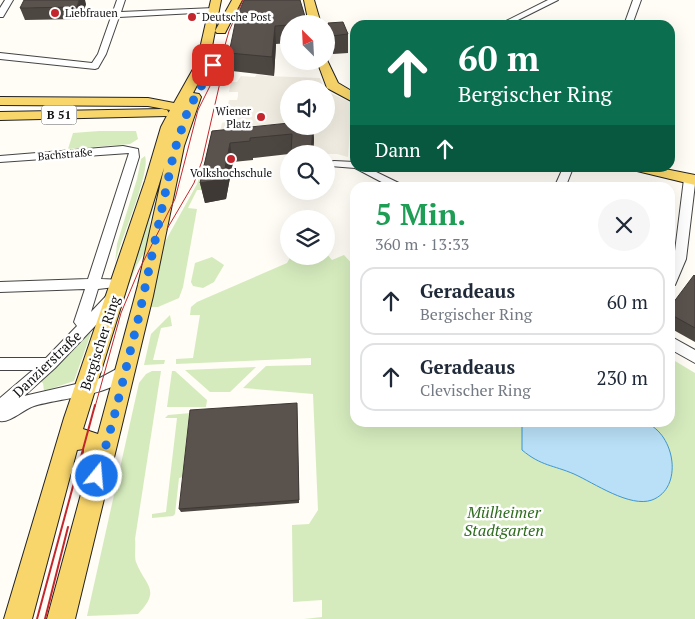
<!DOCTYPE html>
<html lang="de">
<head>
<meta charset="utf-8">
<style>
	:root { --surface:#fff; --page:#f6f6f7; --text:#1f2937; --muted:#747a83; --line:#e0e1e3 }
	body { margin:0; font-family:"PT Serif",serif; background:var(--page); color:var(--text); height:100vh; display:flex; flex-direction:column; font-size:19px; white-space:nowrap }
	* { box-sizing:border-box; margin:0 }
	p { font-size:16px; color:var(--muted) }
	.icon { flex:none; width:28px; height:28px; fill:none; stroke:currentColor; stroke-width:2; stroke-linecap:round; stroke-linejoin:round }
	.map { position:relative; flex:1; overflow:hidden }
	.panel { position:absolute; left:350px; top:182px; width:325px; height:245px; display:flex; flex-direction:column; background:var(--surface); border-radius:15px; box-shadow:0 5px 20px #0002 }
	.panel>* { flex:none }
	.guide { position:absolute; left:350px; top:20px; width:325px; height:152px; border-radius:15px; box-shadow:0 5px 20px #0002; background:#0b6e4f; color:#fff; overflow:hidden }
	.needle { width:32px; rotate:336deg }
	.controls { position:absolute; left:280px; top:15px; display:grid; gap:10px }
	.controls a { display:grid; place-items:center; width:55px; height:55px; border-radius:50%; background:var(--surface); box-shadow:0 5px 20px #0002; font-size:25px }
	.pin { position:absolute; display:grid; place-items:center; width:42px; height:42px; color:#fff; margin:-21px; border-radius:10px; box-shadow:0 2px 8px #0006 }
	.me { position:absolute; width:55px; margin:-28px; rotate:17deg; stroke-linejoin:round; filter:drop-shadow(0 0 4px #0008) }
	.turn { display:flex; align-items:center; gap:18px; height:105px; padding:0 25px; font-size:22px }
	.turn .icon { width:65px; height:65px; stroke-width:2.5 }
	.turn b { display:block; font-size:35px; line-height:42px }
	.then { display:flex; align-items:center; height:48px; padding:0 25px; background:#0003; gap:10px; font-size:19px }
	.round { display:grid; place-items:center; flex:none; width:52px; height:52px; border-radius:26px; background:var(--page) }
	.head { display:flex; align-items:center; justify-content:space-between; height:85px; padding:0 25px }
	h1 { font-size:30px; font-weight:600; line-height:38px; color:#1e9e55 }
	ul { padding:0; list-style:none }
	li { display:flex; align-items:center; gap:15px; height:68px; margin:0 10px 8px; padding:0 15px; border:2px solid var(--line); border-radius:15px }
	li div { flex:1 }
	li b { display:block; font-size:19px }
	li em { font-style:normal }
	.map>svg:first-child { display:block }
</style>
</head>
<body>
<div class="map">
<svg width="695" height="619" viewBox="0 0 695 619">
	<rect width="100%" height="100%" fill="#fffdf5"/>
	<!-- green -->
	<g fill="#d5ebbd">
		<path d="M99,131h37l2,8 -8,5 -62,5 5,-16z"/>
		<path d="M145,156c6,16 -25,85 -30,107l2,-19 20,-65 4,-20z"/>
		<path d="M165,163l-15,57 -1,25 -12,20 -8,19 -32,98z"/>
		<path d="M204,163h4l-7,27h-4l-9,18 9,1 -14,78 -4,11 -21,9h-8l11,-58 36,-65z"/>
		<path d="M326,253l6,7 12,-5 11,12v155h315v-64l25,15v246h-391l18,-2v-17l-29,2 -1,-77 17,-1 9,-14 -5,-116 -70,-6 23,-22 45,-1v-7l-135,6v-5l17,-1 7,-43h-10l1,-8 6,-5 90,-39 4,-7h35z"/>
		<path d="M212,257l12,8 -10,17 -11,6 -10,-2 -2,-4 4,-19z"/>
		<path d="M170,315l2,11 -11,2 -8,32h12l-1,4 -20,1 7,-31z"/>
		<path d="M88,333h3l-17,48 -30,10 -1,-8 -4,-2z"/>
		<path d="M256,367l-26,25h-20l-25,-22z"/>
		<path d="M152,371h9l-26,168c1,7 -1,17 1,23 9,24 26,27 2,52l-51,2 52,-233 7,-9z"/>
		<path d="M172,371h3l32,29 -1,7h-39z"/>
		<path d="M191,413l-7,64 -5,1 -4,36 -2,2 -21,2v-4l14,-2 11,-94h-12l3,-3z"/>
	</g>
	<!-- plaza -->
	<path fill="#f1ede2" d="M257,74l9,2 54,2 4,11h-35v37h37v-35l26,12 -4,54 -11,-3h-24l1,-14 -98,10 6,-27 11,-3 1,-5h-8v-3l3,-12h8l1,-4v-4h-9l2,-10h6l4,-6 14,1z"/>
	<!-- water -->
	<path fill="#b9e0f7" stroke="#3f96cf" d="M570,422c14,0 66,-3 76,1 29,11 38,65 6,77 -22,8 -58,-17 -78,-26 -21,-9 -33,-8 -52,-24v-25c16,-2 32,1 48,-3z"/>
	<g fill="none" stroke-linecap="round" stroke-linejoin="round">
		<!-- minor casing -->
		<g stroke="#444" stroke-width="2">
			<g id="minor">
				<path d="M5,0h8l-10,17h-3v-9z"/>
				<path d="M117,0h8l-4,12 93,-4 4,2 -4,2 -95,5 -13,37 -8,14 -3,1 -95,-10v-6l92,10 6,-9z"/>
				<path d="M548,0h10l-50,25h-10z"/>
				<path d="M633,0h8l-9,25h-8z"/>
				<path d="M123,146l15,3 1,8 -38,122 23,1 2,3 -2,3 -26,3 -7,23 16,-17h10l2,4 -2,4 -62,65 -31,28 74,-17 28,-15 5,2 2,4c-12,25 -74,28 -99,36 -10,3 -24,17 -34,15v-23l33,-28h-33v-12h46l31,-32 -3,-4 11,-33 -85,3v-10l88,-3 41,-126 -129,9v-6z"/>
				<path d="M334,161l21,1v6h13l41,20h-16l-38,-20 -25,-2 -1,-2 1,-2z"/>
				<path d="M563,168h10l-8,20h-11z"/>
				<path d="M690,176l5,2v6l-9,75 -11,26 -5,2v-20l4,-8 10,-80z"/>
				<path d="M670,336l25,14v13l-25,-14z"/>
			</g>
		</g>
		<!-- major casing -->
		<g stroke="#222" stroke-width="2">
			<g id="major">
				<path d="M211,0h10l-12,62 -16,31 6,1 2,3 -17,49 -31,150 -78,323h-28l40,-147 -5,-8 2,-15 -7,1 -45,169h-28l60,-201 81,-237 16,-54 9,-17 -22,-4 -148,-1v-8l148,1 26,5 23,-41zM164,168l-26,117 -40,149 -15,-5z"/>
				<path d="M232,0h10l-17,33h-8l-2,-2z"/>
				<path d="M304,0h10l7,24h-12z"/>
				<path d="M326,58l12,25 17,10v10l-28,-15 -10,-27h9z"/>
				<path d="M162,109l5,1 2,3 -2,3 -167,4v-8z"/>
				<path d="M635,168h25l35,7v10l-58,-14z"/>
			</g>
		</g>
		<!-- minor -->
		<use href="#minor" fill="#fff" fill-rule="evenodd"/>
		<!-- major -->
		<use href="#major" fill="#f9d66b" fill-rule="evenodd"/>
		<!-- tram-far1 -->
		<g stroke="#c4262e" stroke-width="1">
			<path d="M167,229l27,-46 8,-22 22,-96"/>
			<path d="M95,407l26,-94 18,-43 36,-71 23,-89 20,-40 11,-39 14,-31"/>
		</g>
		<!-- tram -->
		<g stroke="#c4262e" stroke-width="2">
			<path d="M37,619l58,-214"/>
			<path d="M45,619l23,-92"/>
		</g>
	</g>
	<!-- wall -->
	<g fill="#4d4742">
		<path d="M300,0l7,24h-18v19l-13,1 -2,32 -42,-5 -3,-18z"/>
		<path d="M86,4l-5,15 -56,1 -5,-12z"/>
		<path d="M328,23l20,11v19l-15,1 -4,-13z"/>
		<path d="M289,126h24l1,14 -1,14h-24l-36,4v2l-20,2 -7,37 -21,4 -5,-20 12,-52z"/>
		<path d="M291,191h21l-1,7 -20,-5z"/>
		<path d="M695,276v66l-25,-14v-21z"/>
		<path d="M297,406l2,97 -118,9 -2,-3z"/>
	</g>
	<!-- shaded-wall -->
	<g fill="#3f3936">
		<path d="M79,0h6l1,4 -5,15 -4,-12z"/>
		<path d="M275,26l1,18 -2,32 -2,-19z"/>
		<path d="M313,126l1,14 -1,14h-2z"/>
		<path d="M230,143l3,19 -7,37 -21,4 -5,-20z"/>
	</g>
	<!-- building -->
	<g fill="#5a524d" stroke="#3f3936">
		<path d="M24,0h55l-2,7 -57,1z"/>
		<path d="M244,0h56l7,23 -18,1v1l-14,1 -3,31 -43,-4 7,-34z"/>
		<path d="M343,22l5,12 -16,2 -4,-13z"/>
		<path d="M289,123v3h24l-2,28h-20l1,-20 -42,4v3l-20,2 -7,36 -23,4 12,-52z"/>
		<path d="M694,275l1,1v52l-25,-14v-7z"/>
		<path d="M297,403l2,97 -120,9 11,-99z"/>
	</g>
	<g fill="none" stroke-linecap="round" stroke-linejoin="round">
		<!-- route -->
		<path stroke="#1a73e8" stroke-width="9" stroke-dasharray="0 16.2" d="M97,476l16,-55 26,-105 35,-164 14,-42 25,-45"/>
	</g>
	<!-- markers -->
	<g fill="#c4262e" stroke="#fff" stroke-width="2">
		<circle cx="55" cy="13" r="5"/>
		<circle cx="192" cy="17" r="5"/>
		<circle cx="261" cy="117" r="5"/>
		<circle cx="231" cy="159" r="5"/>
	</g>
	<g text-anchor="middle" stroke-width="5" stroke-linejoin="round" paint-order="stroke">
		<!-- far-poi labels -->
		<g font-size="11" fill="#111" stroke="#fff" text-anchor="start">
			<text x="65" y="17">Liebfrauen</text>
			<text x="202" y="21">Deutsche Post</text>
			<text x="251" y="115" text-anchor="end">Wiener<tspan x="251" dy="13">Platz</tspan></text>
			<text x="231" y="177" text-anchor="middle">Volkshochschule</text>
		</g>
		<!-- far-street labels -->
		<g font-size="11" fill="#111" stroke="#fff">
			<text transform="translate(65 154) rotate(-5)" y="4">Bachstraße</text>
		</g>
		<!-- shield labels -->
		<rect fill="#fff" stroke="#585858" stroke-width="1" x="41.5" y="105.5" width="35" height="19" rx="4"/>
		<g font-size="12" font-weight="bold" fill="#111">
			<text x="59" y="119">B 51</text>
		</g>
		<!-- street labels -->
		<g font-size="14" fill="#111" stroke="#fff">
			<text transform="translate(100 343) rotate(-72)" y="5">Bergischer Ring</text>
			<text transform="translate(47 364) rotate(-44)" y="5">Danzierstraße</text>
		</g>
		<!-- near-park labels -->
		<g font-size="16" font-style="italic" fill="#2f6b1f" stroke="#fff">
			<text x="504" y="518">Mülheimer<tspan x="504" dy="18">Stadtgarten</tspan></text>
		</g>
	</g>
</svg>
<div class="controls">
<a><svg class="needle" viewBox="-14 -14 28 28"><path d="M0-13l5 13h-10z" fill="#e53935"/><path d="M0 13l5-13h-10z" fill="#747a83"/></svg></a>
<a><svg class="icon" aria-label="sound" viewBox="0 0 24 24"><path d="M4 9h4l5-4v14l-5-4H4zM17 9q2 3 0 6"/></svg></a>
<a><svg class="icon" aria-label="search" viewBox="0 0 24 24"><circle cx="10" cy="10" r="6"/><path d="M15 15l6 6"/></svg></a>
<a><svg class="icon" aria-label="layers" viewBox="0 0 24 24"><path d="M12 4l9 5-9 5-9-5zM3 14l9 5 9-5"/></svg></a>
</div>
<div class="pin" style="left:213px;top:65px;background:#d93025"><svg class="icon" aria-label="arrive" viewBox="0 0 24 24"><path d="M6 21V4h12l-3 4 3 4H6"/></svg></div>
<svg class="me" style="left:97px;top:476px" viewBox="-20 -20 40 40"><circle r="17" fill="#1a73e8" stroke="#fff" stroke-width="3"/><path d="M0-11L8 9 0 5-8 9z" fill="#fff"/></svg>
<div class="guide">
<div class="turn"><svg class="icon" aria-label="ahead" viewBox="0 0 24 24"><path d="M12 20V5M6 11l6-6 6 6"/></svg><div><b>60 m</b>Bergischer Ring</div></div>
<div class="then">Dann<svg class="icon" aria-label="ahead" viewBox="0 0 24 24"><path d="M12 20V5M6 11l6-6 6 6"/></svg></div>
</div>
<section class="panel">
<div class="head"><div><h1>5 Min.</h1><p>360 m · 13:33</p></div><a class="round"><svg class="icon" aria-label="close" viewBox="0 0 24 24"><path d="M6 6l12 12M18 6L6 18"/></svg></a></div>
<ul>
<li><svg class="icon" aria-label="ahead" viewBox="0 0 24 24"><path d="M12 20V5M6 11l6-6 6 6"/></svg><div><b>Geradeaus</b><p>Bergischer Ring</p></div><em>60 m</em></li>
<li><svg class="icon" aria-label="ahead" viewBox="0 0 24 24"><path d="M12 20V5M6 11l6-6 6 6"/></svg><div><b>Geradeaus</b><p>Clevischer Ring</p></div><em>230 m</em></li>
</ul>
</section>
</div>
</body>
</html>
